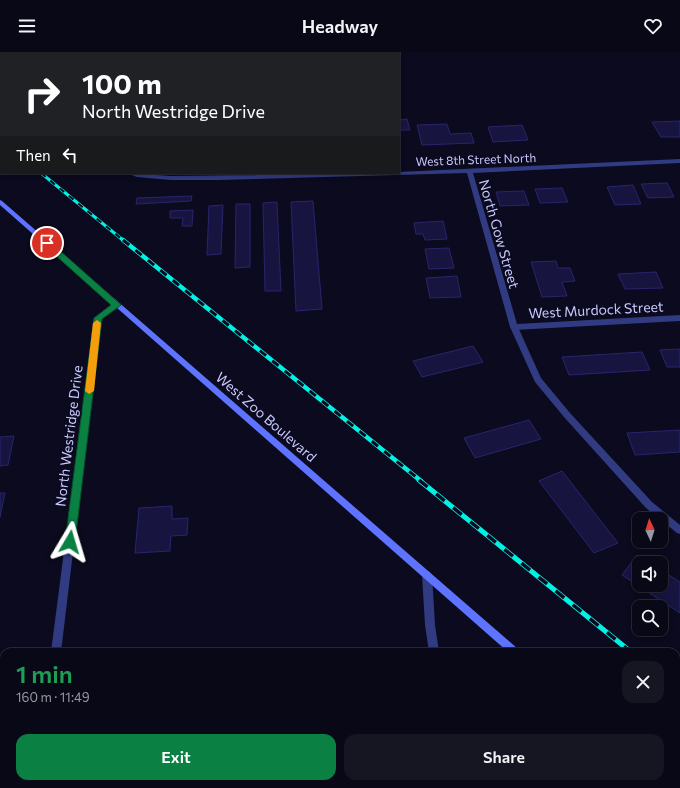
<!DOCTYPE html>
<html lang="en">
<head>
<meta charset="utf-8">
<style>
	:root { --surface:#080816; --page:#161623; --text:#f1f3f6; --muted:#989aa1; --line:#292935; --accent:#0b8043 }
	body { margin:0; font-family:Commissioner,sans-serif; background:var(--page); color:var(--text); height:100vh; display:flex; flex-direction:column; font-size:15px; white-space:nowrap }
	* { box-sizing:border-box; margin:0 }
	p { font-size:13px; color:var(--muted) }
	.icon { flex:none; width:22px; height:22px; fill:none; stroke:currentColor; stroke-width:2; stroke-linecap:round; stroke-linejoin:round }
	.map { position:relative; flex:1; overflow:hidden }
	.side { position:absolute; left:0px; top:596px; width:680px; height:140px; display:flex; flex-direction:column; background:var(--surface); border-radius:12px 12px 0 0; box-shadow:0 2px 6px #0003,0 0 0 1px var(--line) }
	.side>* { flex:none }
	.banner { position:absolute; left:0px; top:0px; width:400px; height:122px; box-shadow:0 2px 6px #0003,0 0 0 1px var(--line); background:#202124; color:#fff; overflow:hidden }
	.needle { width:26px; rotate:356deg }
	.tools { position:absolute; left:632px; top:460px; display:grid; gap:8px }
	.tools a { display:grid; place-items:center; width:36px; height:36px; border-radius:8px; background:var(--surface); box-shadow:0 2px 6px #0003,0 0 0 1px var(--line); font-size:20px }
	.pin { position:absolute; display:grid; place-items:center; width:34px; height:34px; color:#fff; margin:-17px; border:2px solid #fff; border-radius:50%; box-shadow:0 1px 4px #0007 }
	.me { position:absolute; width:44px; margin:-22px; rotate:7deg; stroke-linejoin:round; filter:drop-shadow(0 0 3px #0008) }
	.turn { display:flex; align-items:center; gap:14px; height:84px; padding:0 16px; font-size:18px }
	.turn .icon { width:52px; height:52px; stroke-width:2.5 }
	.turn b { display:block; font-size:28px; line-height:34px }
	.then { display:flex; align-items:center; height:38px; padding:0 16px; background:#0003; gap:8px; font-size:15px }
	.round { display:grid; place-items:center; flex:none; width:42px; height:42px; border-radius:12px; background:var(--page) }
	.summary { display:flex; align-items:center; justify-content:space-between; height:68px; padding:0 16px }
	h1 { font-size:24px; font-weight:600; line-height:30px; color:#1e9e55 }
	.cta { display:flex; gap:8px; margin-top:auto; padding:8px 16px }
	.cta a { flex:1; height:46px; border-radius:12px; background:var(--accent); color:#fff; font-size:16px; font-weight:600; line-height:46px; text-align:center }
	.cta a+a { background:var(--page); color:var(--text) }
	header { display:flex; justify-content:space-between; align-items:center; height:52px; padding:0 16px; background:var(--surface); font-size:18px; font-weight:600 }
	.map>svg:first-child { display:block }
</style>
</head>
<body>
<header><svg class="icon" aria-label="menu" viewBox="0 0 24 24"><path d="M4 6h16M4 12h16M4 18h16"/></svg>Headway<svg class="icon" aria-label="heart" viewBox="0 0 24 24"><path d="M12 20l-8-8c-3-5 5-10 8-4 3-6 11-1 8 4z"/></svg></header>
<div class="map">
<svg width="680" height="736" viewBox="0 0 680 736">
	<rect width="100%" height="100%" fill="#0b0a1e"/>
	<!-- building -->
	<g fill="#171540" stroke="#28256e">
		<path d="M407,67l3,11h-11v-10z"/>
		<path d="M680,69v16h-19l-9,-15z"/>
		<path d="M447,72l3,10 21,-1 3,10 -52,2 -5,-20z"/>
		<path d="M522,73l6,15 -35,2 -5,-15z"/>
		<path d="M667,131l7,14 -26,1 -7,-14z"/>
		<path d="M633,133l8,19 -26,1 -8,-18z"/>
		<path d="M562,136l6,14 -28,1 -5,-14z"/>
		<path d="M524,139l5,14 -29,1 -4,-14z"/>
		<path d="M192,144l-1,5 -55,3 1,-6z"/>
		<path d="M313,149l9,108 -26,2 -5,-109z"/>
		<path d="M277,150l4,89h-16l-2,-88z"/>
		<path d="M236,152h14v63l-15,1z"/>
		<path d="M223,153l-2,49 -14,1 2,-49z"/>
		<path d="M193,158l-1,16h-10l1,-8h-13v-7z"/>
		<path d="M443,169l4,18 -22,1 -2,-6h-7l-2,-11z"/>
		<path d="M449,196l5,20 -25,1 -4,-20z"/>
		<path d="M556,209l2,7h12l5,13 -13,1 5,14 -25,1 -11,-35z"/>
		<path d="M656,220l7,16 -38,1 -7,-15z"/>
		<path d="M457,224l4,21 -31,1 -4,-20z"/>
		<path d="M473,294l10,16 -61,15 -9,-16z"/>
		<path d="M680,297v18h-13l-7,-17z"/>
		<path d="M642,300l8,18 -81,5 -7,-18z"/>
		<path d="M529,368l12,19 -66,19 -11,-20z"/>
		<path d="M680,378v22l-45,3 -8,-22z"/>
		<path d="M14,384l-6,29 -8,1v-29z"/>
		<path d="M562,419l56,72 -24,10 -55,-72z"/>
		<path d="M0,441h5l-5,24z"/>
		<path d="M172,454v13l16,-1 -1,17 -16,1 -1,15 -35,2 4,-45z"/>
		<path d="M637,503l13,8h-11v22h22v-15l19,12v31l-58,-38z"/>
		<rect x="331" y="732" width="37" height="4"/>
	</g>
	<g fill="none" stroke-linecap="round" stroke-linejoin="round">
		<!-- lane -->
		<path fill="#313b81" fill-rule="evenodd" d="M514,272l4,3 23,51 29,35 82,89 28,23v9l-3,-1 -31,-25 -82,-91 -29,-35 -25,-55z"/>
		<!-- street -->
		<g fill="#313b81" fill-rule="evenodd">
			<path d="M0,35l1,1v4l-1,-1z"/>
			<path d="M680,107v4l-207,10 44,151 163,-9v6l-166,9 -4,-3 -43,-154 -248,7h-48l-34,-3 -11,-4 45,3 228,-3v-1z"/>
			<path d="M114,251h6l1,2 -20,14 -40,333h-10l43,-334z"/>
			<path d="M427,519l3,1 2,3 3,50 4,27h-10l-4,-27 -3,-50 2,-3z"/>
			<path d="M35,732h10l-1,4h-10z"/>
			<path d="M450,732h10l1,4h-10z"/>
		</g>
		<!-- secondary -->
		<g fill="#5e73ff" fill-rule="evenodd">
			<path d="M0,148l2,1 516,448 2,3h-12l-508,-447z"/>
			<path d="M661,732h14l1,4h-14z"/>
		</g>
		<!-- rail-far2 casing -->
		<g stroke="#00f2e5" stroke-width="3">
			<path id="rail-far2" d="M41,121l83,68"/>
		</g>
		<!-- rail-far1 casing -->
		<g stroke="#00f2e5" stroke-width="4.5">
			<path id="rail-far1" d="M123,188l298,241"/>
		</g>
		<!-- rail casing -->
		<g stroke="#00f2e5" stroke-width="5">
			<g id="rail">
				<path d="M419,428l212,172"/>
				<path d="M676,637l4,3"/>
			</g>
		</g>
		<!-- rail-far2 -->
		<use href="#rail-far2" stroke="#0b0a1e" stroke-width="2" stroke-dasharray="6" stroke-linecap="butt"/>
		<!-- rail-far1 -->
		<use href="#rail-far1" stroke="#0b0a1e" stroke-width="3" stroke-dasharray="8" stroke-linecap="butt"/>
		<!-- rail -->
		<use href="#rail" stroke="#0b0a1e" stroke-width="3.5" stroke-dasharray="11" stroke-linecap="butt"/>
	</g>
	<!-- route -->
	<path fill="#0b8043" stroke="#07532c" d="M44,189h5l72,64 -19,14 -27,223 -1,3 -4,1 -3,-1 -2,-3 29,-224 17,-13 -67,-60z"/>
	<!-- slow -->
	<path fill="#f59e0b" d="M97,268l4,3 -7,68 -5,3 -4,-3 8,-68z"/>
	<g text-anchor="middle" stroke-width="4" stroke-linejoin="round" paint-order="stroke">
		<!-- far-street labels -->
		<g font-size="12" fill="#c7c9ff" stroke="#0b0a1e">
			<text transform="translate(476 108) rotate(-2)" y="4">West 8th Street North</text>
		</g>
		<!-- street labels -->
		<g font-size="14" fill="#c7c9ff" stroke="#0b0a1e">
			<text transform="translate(499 182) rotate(74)" y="5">North Gow Street</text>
			<text transform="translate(596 258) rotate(-3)" y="5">West Murdock Street</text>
			<text transform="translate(266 365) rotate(41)" y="5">West Zoo Boulevard</text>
			<text transform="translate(69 384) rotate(-83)" y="5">North Westridge Drive</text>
		</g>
	</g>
</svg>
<div class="tools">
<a><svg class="needle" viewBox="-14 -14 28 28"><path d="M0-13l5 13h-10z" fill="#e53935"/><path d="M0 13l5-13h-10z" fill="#989aa1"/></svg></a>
<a><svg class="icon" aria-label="sound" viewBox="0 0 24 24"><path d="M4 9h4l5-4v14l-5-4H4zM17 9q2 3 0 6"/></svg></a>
<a><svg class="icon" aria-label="search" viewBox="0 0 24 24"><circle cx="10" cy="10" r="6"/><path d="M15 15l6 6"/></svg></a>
</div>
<div class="pin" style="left:47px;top:191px;background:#d93025"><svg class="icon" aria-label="arrive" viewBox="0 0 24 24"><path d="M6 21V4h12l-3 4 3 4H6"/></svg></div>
<svg class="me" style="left:70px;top:490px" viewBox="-20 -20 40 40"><path d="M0-17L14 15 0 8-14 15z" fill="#0b8043" stroke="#fff" stroke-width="4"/></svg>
<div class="banner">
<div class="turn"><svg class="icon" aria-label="right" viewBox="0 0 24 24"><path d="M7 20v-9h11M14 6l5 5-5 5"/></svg><div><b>100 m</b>North Westridge Drive</div></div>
<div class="then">Then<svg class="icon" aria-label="left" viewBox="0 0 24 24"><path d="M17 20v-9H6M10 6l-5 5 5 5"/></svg></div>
</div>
<section class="side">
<div class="summary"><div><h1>1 min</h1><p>160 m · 11:49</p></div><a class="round"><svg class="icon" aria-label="close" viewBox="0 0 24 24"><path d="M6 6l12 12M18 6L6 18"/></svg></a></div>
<div class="cta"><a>Exit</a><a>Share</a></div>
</section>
</div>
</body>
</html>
